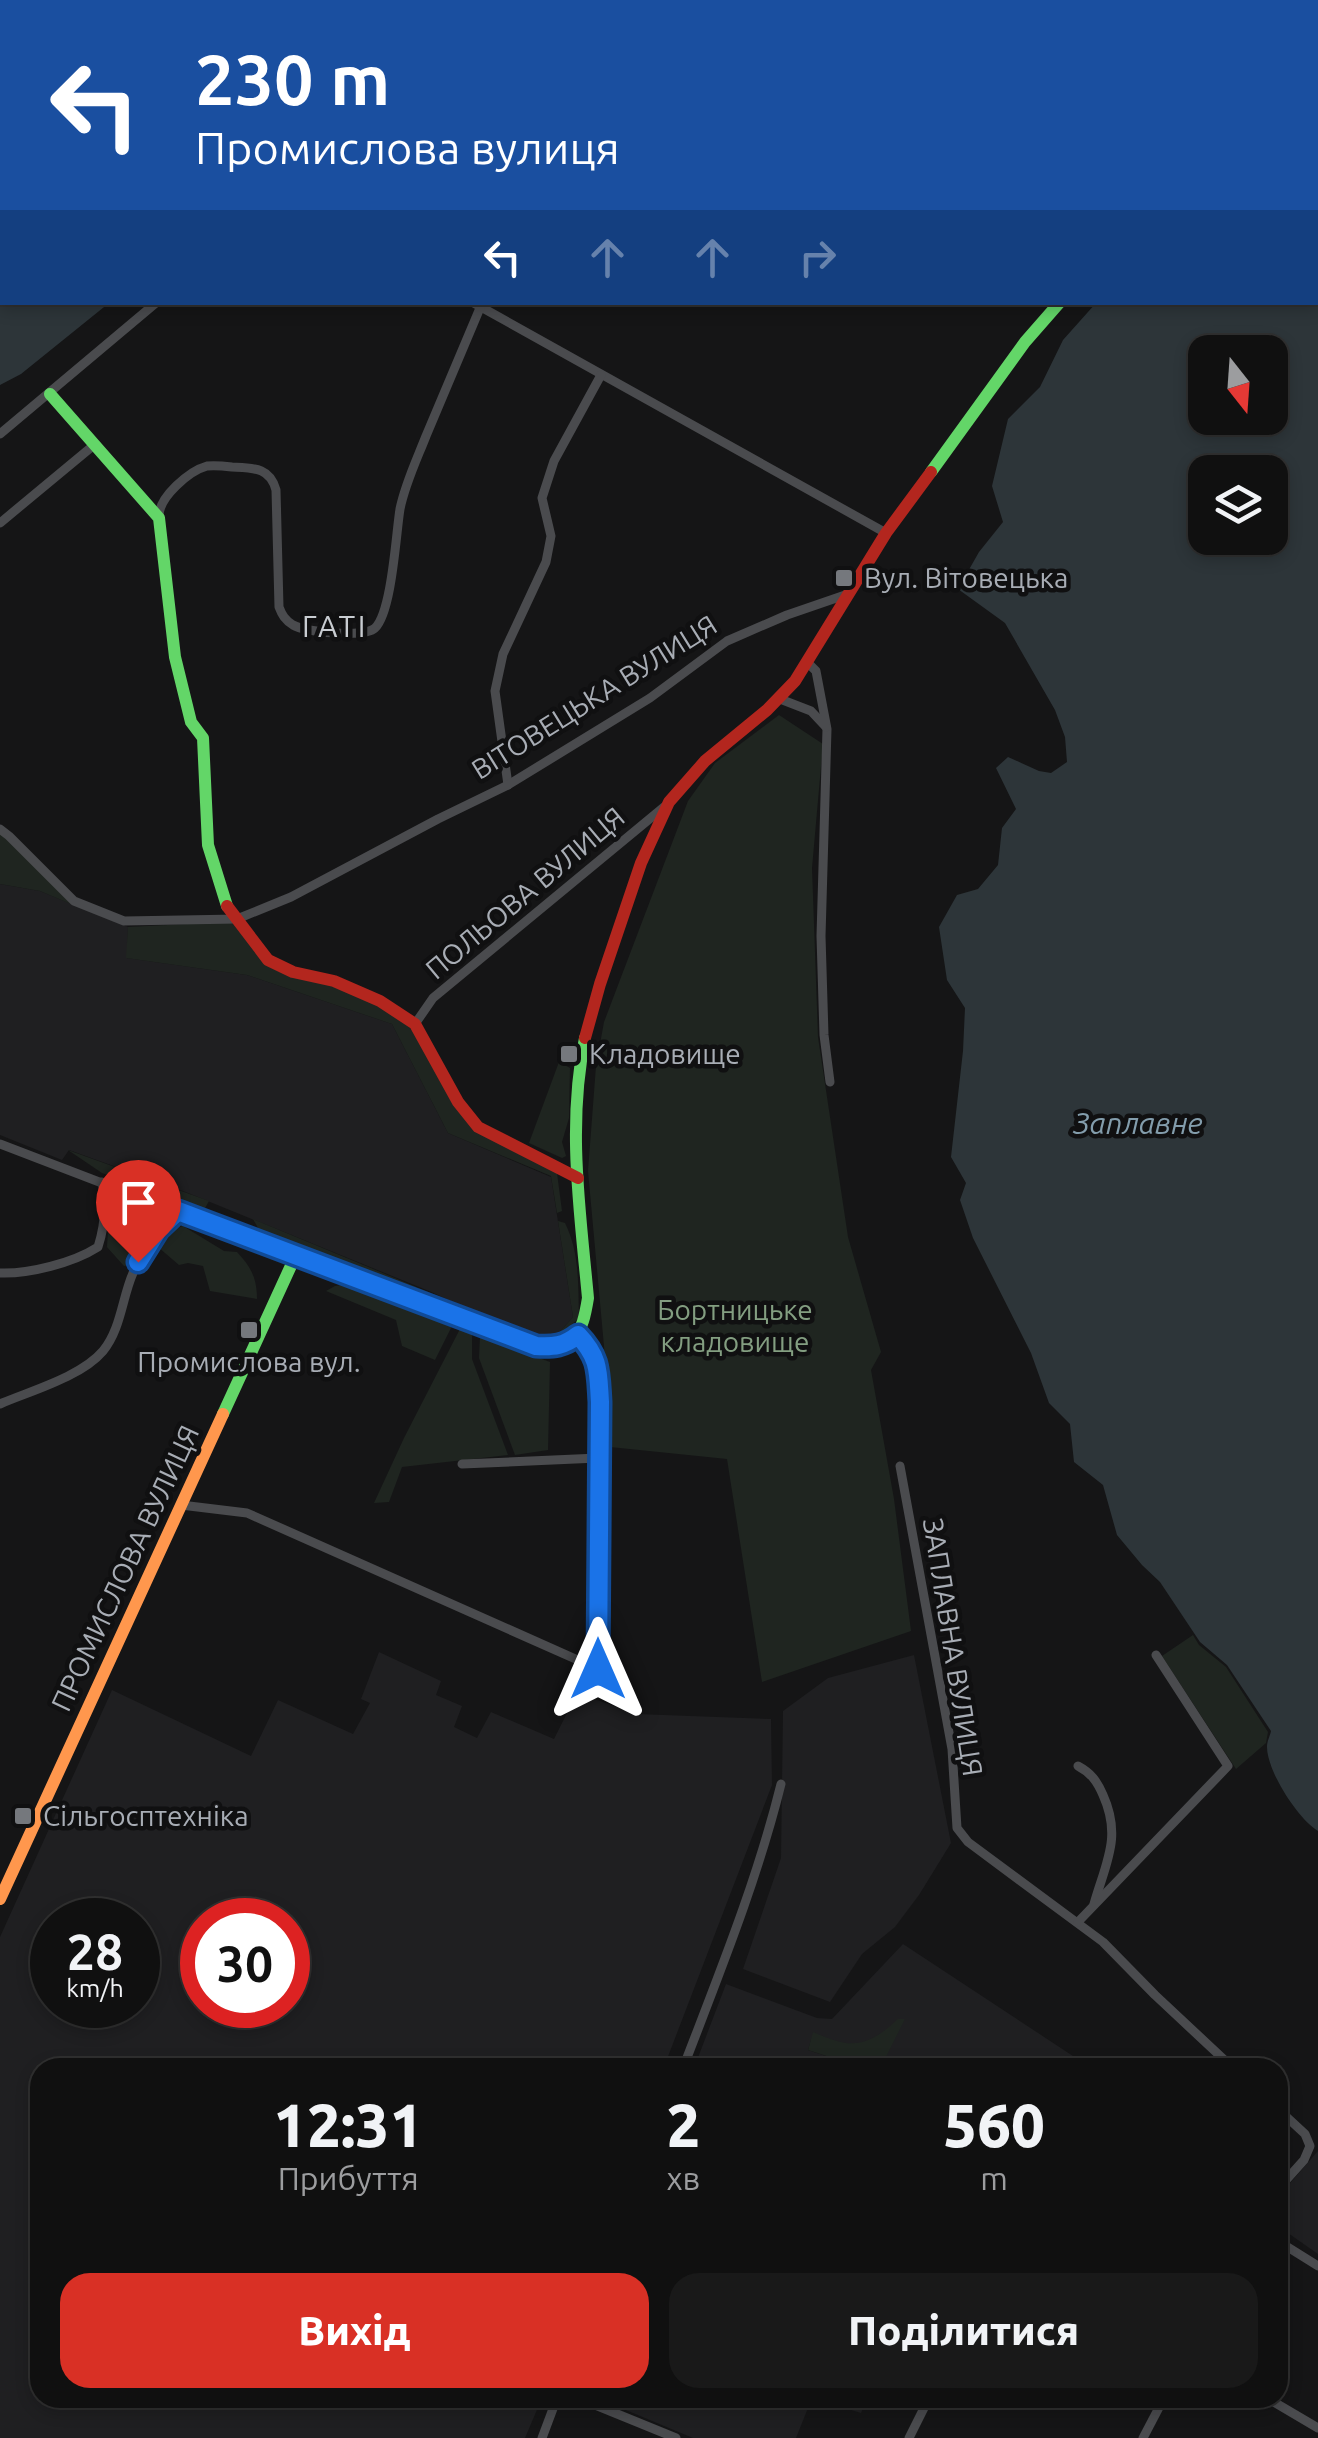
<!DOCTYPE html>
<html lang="uk">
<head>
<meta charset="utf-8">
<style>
	:root { --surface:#101010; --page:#191919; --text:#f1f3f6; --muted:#9c9d9f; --line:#303030; --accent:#d93025 }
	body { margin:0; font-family:Ubuntu,sans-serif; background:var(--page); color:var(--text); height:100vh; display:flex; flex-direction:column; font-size:38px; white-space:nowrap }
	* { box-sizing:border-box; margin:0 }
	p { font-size:32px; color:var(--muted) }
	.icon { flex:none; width:55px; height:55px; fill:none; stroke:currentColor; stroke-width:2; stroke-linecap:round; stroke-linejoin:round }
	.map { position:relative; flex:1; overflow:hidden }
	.panel { position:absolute; left:30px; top:2058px; width:1258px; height:350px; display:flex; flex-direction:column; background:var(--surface); border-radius:30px; box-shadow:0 5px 15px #0003,0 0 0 2px var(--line) }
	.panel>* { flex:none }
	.guide { position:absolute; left:0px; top:0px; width:1320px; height:305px; box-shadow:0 5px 15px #0003,0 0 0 2px var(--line); background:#1a4fa0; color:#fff; overflow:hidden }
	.needle { width:65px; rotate:163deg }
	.fabs { position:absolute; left:1188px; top:335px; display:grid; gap:20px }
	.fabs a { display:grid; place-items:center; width:100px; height:100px; border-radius:20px; background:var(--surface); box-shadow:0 5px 15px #0003,0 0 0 2px var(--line); font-size:50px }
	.speed { position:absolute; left:30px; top:1898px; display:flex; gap:20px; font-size:50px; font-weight:700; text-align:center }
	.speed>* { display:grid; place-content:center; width:130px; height:130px; border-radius:50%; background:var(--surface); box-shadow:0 5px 15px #0003,0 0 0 2px var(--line); line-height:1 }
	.speed small { font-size:25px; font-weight:400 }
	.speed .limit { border:15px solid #d22; background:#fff; color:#111 }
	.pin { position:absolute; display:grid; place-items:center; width:85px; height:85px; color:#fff; margin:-102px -42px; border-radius:50% 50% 50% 0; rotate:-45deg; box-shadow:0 0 10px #0007 }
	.pin .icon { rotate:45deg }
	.me { position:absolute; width:110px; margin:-55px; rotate:0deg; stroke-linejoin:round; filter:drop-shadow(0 0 8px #0008) }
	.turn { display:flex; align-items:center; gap:35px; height:210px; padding:0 30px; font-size:45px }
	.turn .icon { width:130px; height:130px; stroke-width:2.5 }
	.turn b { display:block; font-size:70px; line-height:85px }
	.lanes { display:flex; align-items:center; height:95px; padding:0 30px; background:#0003; justify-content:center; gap:50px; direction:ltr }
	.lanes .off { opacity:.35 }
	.eta { display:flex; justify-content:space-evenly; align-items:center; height:170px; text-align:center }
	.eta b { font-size:60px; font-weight:800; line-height:70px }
	.button { display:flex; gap:20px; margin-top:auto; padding:20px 30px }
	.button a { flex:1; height:115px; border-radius:30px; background:var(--accent); color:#fff; font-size:40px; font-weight:800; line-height:115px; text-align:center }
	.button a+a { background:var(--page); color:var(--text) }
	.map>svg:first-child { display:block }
</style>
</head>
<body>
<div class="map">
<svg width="1318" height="2438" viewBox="0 0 1318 2438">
	<rect width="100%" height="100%" fill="#151516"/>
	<!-- built -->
	<g fill="#1f1f21" fill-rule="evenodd">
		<path d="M0,884l40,7 88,36 -1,31 120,17 145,49 56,109 103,44 22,140 -16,18 -34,-1 -94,-43 -241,-98 -119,-43 -7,10 -62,-25z"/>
		<path d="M379,1652l62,29 -5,14 26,11 -8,21 23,11 14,-26 63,27 23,-46 60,21 134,5 1,66 -108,282 -624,1v330h502l-17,40h-525v-501l112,-247 139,66 27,-56 75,34 17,-31 -9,-4zM138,1920v85h-86v-85zM288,1920v85h-86v-85z"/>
		<path d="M914,1655l37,188 -32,52 -24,32 -33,27 -32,48 -87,-33 38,-111 2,-147 45,-33z"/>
		<path d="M903,1944l173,114 -5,10 -201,-1 -59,-27 -3,10 52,17 -166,1 32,-84 91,34 15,1z"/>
		<path d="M1318,2151v103l-40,-28v-29z"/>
		<path d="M597,2398h271l-7,15 -49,-15 -16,40h-103z"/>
	</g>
	<!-- green -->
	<g fill="#1f2520">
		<path d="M779,715l44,29 -11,124 6,169 30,200 33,115 -10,18 23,129 17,132 -149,51 -35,-223 -117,-12 -6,-101 -16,-175 8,-105 8,-44 84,-221 27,-38z"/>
		<path d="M0,834l7,5 64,65 -31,-13 -40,-7z"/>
		<path d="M226,922l8,2 31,38 69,22 64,32 20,20 59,93 80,44 5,38 -5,2 -6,-37 -103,-43 -56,-109 -145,-49 -121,-17 2,-31z"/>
		<path d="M559,1062l11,6 -1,50 -7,24 4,14 -4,2 -33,-15z"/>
		<path d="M68,1150l141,51 -5,9 -102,-37z"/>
		<path d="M150,1206l13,5c-10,18 -24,35 -31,54l-8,1 -17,-19 1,-16 6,-19z"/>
		<path d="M253,1219l214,89 -76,-24 -128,-47z"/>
		<path d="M558,1221l7,2c15,30 13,63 14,95 -26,23 -22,20 -56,16l34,1 16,-18z"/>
		<path d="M183,1226l41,25 13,1c14,15 20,26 20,47l-47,-8 -7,-25 -15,-3 -9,2 -21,-18 -2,-6 7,-9z"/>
		<path d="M354,1283l92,35 6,8 -17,34 -33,-14 -6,-26 -70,-29 9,-5z"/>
		<path d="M461,1327l11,5v27l36,96 -106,12 -13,35 -15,1 30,-65z"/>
		<path d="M480,1336l70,26 -2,88 -33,5 -36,-97z"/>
		<path d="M1193,1635l6,10 27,22 42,65 -2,11 -30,26 -74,-113z"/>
		<path d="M898,2019h7l-22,44 9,4h-32l-52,-17 5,-18c8,3 16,7 24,9 25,8 44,-6 61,-22z"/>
	</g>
	<!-- water -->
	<g fill="#2d3539" fill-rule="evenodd">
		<path d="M0,0h868l1,2h-867v300l107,1 -88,71 -21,11z"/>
		<path d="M1318,264v1567c-20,-12 -51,-60 -51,-84 0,-6 3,-11 4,-16l-44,-66 -27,-23 -40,-60 -18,-17 -25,-30 -14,-50 -29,-23 -4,-38 -21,-21 -18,-50 -58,-115 -13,-38 6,-17 -15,-26 12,-106 2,-43 -18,-28 -8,-53 18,-32 21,-6 20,-24 4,-37 14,-19 -20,-41 12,-11 31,14 12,2 16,-11 -2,-25 -10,-27 -50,-87 -47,-34 21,-37 24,-30 -11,-36 16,-67 32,-32 23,-47 33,-37 222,-1zM1205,352h65v66h-65zM1205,472h65v66h-65z"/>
	</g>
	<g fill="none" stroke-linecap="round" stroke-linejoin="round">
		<!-- street -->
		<g stroke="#4a4b4e" stroke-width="9">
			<path d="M1250,2v-2"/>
			<path d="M1318,216v1"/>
			<path d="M472,302l414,231"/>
			<path d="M0,434l157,-132"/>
			<path d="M159,516c0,-19 30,-45 48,-50 8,-1 17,0 25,1 21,1 38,0 44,23l3,117c3,8 6,13 14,18 12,7 72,13 82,3 17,-16 21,-95 25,-119 5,-25 17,-50 26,-73 18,-43 36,-86 54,-128"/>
			<path d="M0,523l94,-78"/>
			<path d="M807,662l9,9 11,58 -6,207 3,99 6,47"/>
			<path d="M780,699l31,12 15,16"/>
			<path d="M508,785l-13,-94 8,-37 43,-92 5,-26 -9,-38 12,-37 47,-86"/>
			<path d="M0,829l9,7 65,65 50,20 113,-2 54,-22 147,-78 70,-34 142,-87 77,-57 60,-26 61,-21"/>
			<path d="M415,1024l18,-26 231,-191"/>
			<path d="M0,1144l295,113"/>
			<path d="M106,1202l23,1 14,-3"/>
			<path d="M0,1273c29,1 73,-10 98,-26 7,-22 9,-42 4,-65"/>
			<path d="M0,1404c30,-13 81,-27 103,-53 18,-22 19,-53 30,-78 10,-24 27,-45 45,-62"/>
			<path d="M462,1464l136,-6"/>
			<path d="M900,1466l52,283 5,79 11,14 135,100 52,53 78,73"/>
			<path d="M181,1505l66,8 351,156 3,-267c-3,-30 -1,-44 -23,-67"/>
			<path d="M1078,1766c13,7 19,15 25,29 19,42 3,67 -9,109"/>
			<path d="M1078,1922l150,-156 -72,-111"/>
			<path d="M683,2068c36,-94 74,-187 98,-284"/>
			<path d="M1278,2109l27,25 5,12 -6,14 -26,29"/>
			<path d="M1278,2241l40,25"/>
			<path d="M578,2398l98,40"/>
			<path d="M1267,2398l51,30"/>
			<path d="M542,2438l15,-40"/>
			<path d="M909,2438l20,-40"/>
			<path d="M1143,2438l21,-40"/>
		</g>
		<!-- fast -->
		<g stroke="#63d668" stroke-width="12">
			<path d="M50,394l109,124 16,139 16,65 12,16 5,107 19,61"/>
			<path d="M931,472l94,-130 35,-40"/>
			<path d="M223,1414l72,-157 241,90c40,0 46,-12 52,-49 -8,-87 -21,-173 -3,-260"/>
		</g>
		<!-- slow -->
		<path stroke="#ff974d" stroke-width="12" d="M0,1899l223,-485"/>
		<!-- jam -->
		<g stroke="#b3261e" stroke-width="12">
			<path d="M227,906l41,54 25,12 41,9 46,20 35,23 43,78 20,25 100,51"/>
			<path d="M585,1038l15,-54 41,-121 28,-61 36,-41 62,-51 28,-29 91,-148 45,-61"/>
		</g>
	</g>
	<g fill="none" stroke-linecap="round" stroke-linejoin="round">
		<!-- route casing -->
		<g stroke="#114b97" stroke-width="25">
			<path id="route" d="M138,1262l20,-32 20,-19 358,135c18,1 28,0 42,-11 22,23 20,37 22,67l-2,267"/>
		</g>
		<!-- route -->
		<use href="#route" stroke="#1a73e8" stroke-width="18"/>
	</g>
	<!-- markers -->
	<g fill="#75787d" stroke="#101011" stroke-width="4">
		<rect x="834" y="568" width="20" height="20" rx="5"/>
		<rect x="559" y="1044" width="20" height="20" rx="5"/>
		<rect x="239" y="1320" width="20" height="20" rx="5"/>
		<rect x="13" y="1806" width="20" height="20" rx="5"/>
	</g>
	<g text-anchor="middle" stroke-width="9" stroke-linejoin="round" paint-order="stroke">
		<!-- poi labels -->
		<g font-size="28" fill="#a8adb5" stroke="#101011" text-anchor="start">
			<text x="864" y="588">Вул. Вітовецька</text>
			<text x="589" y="1064">Кладовище</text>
			<text x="249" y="1372" text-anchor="middle">Промислова вул.</text>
			<text x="43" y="1826">Сільгосптехніка</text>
		</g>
		<!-- street labels -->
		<g font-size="28" fill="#a8adb5" stroke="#101011">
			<text transform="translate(594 697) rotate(-32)" y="10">ВІТОВЕЦЬКА ВУЛИЦЯ</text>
			<text transform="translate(525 893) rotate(-40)" y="10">ПОЛЬОВА ВУЛИЦЯ</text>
			<text transform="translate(125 1568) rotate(-65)" y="10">ПРОМИСЛОВА ВУЛИЦЯ</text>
			<text transform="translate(953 1647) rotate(81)" y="10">ЗАПЛАВНА ВУЛИЦЯ</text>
		</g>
		<!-- park labels -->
		<g font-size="28" fill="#839e81" stroke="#101011">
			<text x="735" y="1320">Бортницьке<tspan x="735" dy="32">кладовище</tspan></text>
		</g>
		<!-- neighbourhood labels -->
		<g font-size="30" letter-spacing="2.5" fill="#c8ccd1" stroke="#101011">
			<text x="335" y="637">ГАТІ</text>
		</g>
		<!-- water labels -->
		<g font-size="30" font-style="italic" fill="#839dac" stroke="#101011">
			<text x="1138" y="1134">Заплавне</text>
		</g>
	</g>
</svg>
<div class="fabs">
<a><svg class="needle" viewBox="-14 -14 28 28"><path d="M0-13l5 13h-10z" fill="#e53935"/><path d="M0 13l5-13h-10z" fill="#9c9d9f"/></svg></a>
<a><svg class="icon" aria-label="layers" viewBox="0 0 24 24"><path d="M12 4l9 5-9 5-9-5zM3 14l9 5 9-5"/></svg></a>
</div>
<div class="speed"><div>28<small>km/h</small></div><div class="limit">30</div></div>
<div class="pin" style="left:138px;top:1262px;background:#d93025"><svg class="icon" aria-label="arrive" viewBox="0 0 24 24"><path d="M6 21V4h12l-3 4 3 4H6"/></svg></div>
<svg class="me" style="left:598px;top:1669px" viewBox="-20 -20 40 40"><path d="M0-17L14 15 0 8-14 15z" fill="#1a73e8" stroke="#fff" stroke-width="4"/></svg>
<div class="guide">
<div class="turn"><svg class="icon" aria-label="left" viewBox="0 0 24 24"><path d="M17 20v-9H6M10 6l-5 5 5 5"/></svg><div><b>230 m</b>Промислова вулиця</div></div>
<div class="lanes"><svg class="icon" aria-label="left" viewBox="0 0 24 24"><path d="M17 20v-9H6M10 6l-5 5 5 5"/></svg><svg class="icon off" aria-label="ahead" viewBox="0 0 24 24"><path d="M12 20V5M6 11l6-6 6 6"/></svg><svg class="icon off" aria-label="ahead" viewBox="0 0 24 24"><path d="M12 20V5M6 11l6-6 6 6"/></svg><svg class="icon off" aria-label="right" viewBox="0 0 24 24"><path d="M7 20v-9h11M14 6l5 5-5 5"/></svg></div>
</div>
<section class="panel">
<div class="eta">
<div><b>12:31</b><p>Прибуття</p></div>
<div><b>2</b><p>хв</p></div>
<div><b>560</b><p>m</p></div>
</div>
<div class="button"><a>Вихід</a><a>Поділитися</a></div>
</section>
</div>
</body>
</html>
